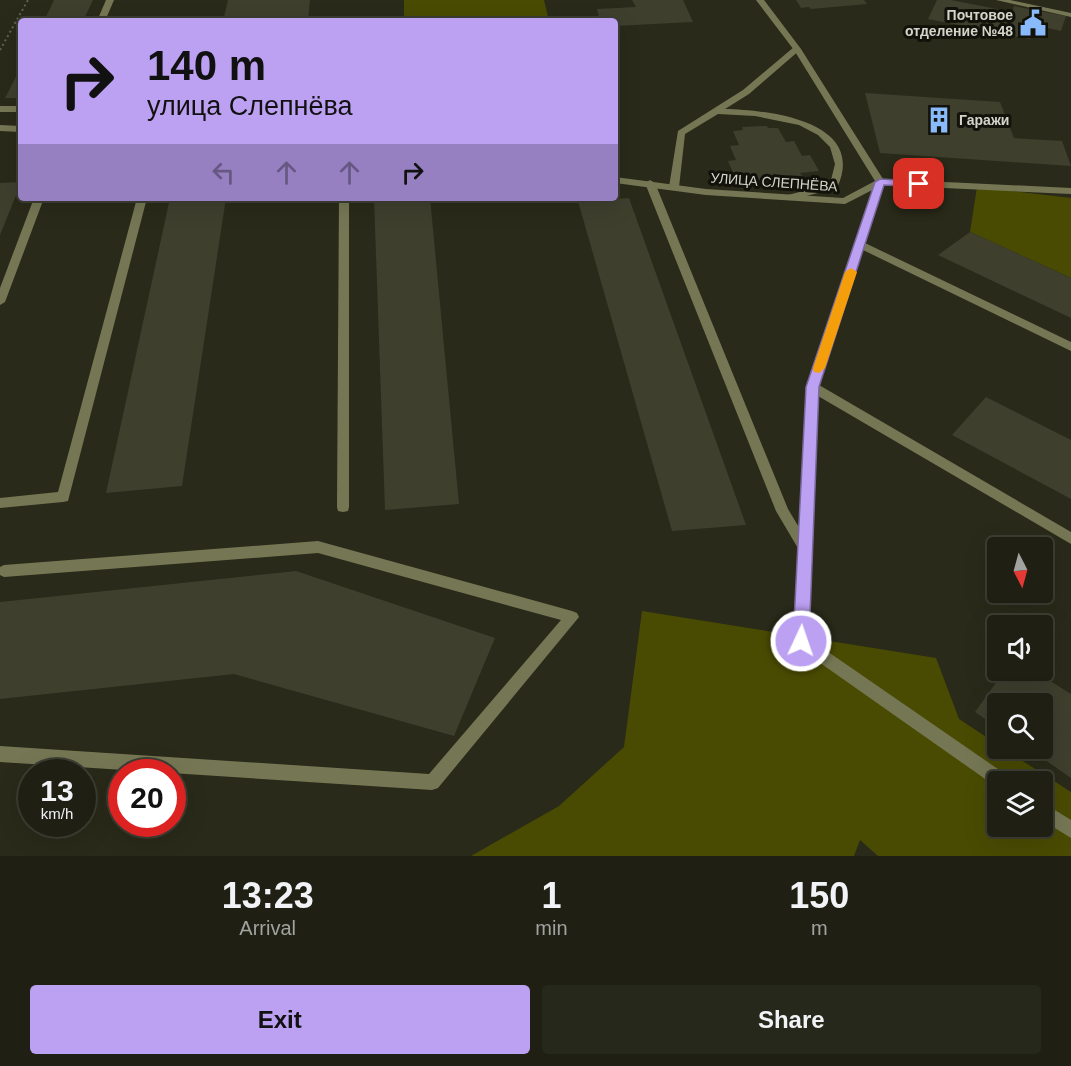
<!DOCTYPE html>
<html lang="en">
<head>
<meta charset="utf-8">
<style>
	:root { --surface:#1f2013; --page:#27281c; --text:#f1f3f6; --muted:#a1a3a0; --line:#3c3e33; --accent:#bca0f2 }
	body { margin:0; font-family:Helvetica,sans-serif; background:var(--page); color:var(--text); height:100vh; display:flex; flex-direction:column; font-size:22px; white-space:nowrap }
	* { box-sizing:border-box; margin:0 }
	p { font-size:20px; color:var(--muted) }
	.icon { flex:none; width:33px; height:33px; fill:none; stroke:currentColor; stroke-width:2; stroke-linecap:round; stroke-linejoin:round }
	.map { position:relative; height:856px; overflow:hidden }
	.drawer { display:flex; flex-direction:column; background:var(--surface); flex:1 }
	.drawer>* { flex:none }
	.top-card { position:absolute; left:18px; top:18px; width:600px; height:183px; border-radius:6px; box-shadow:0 6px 24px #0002,0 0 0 2px var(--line); background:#bca0f2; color:#111; overflow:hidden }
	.needle { width:39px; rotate:174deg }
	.buttons { position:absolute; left:987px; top:537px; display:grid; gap:12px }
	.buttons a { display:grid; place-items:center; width:66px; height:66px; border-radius:6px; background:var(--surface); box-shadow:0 6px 24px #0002,0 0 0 2px var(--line); font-size:30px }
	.speed { position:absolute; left:18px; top:759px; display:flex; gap:12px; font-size:30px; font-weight:700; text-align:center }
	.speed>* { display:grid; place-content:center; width:78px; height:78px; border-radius:50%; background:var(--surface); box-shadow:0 6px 24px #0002,0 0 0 2px var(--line); line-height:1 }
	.speed small { font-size:15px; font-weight:400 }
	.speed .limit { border:9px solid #d22; background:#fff; color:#111 }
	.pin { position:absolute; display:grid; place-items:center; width:51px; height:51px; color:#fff; margin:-26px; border-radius:12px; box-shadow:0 3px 9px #0006 }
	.me { position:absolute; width:66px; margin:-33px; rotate:3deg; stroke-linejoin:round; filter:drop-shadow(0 0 4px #0008) }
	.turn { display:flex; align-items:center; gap:21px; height:126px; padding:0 30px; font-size:27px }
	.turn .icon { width:78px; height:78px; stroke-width:2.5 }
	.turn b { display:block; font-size:42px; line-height:51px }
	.lanes { display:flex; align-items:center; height:57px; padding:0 30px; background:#0003; justify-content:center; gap:30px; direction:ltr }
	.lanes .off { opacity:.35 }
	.eta { display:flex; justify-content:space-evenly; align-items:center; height:102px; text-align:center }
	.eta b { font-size:36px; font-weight:700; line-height:42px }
	.action { display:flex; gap:12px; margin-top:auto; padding:12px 30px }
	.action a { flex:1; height:69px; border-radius:6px; background:var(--accent); color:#111; font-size:24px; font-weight:700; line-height:69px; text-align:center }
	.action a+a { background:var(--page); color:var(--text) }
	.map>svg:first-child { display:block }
</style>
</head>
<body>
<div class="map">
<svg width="1071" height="856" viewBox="0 0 1071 856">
	<rect width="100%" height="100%" fill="#292a19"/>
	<!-- green -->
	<g fill="#4a4b02" fill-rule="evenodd">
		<path d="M404,0h140l5,21h-145z"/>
		<path d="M977,187l94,11v80l-101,-46z"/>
		<path d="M642,611l294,47 23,61 38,25 1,4 6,1 67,43v64h-193l-18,-16 -6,16h-383l88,-50 65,-59zM998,782h44v44h-44z"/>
	</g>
	<!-- building -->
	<g fill="#3e3f2d">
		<path d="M54,0h39l-10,21h-39z"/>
		<path d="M228,0h82l-2,21h-85z"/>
		<path d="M632,0h51l10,22 -78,4v-5h-15l-3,-12 39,-2z"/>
		<path d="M796,0h68l3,4 -56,5 -2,-2 -8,1z"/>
		<path d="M937,0h14l61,12 2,-6 52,10 -5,15 -27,-6 -4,14 -102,-20z"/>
		<path d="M21,67v31h-16z"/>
		<path d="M865,93l135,9 14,36 48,3 9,25 -191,-13z"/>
		<path d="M767,126l1,2h10l8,14 8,-1 8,15 8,-1 9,16 -19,2 3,4 -48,3 -2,-5 -18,2 -7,-16 8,-1 -6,-14 9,-1 -6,-14 10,-1 -1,-3z"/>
		<path d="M21,182v1l-21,52v-52z"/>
		<path d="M170,198h56l-44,288 -76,7z"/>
		<path d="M374,198h56l29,306 -74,6z"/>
		<path d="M629,198l117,327 -74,6 -94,-330z"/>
		<path d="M970,232l101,46v40l-133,-63z"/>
		<path d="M986,397l85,43v59l-119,-64z"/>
		<path d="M296,571l199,67 -41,98 -220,-62 -234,25v-97z"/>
		<path d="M1005,670h28l38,24v84l-43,-30h14v-44h-44v24l-23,-16z"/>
	</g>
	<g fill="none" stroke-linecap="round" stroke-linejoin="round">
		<!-- path -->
		<path stroke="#616252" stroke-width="2" stroke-dasharray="2 3" stroke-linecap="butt" d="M0,50l28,-50"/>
		<!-- service -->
		<g fill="#757754" fill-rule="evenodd">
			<path d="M106,0h8l-9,21h-8z"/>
			<path d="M996,0h14l61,13v4z"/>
			<path d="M794,47l7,2 -52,45 -24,15c44,1 143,12 112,79l-46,12 -3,-1v-4l42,-11 5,-20 -5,-17 -12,-12 -19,-10 -44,-9 -37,-2 -33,20 -6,53 -5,3 -3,-1 -2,-2 9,-56 65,-41z"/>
			<rect x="0" y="106" width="21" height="6"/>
			<path d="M880,179l5,3 -20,61 206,99v9l-208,-101 -44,135 252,147v12l-253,-148 -10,242 200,138 2,6h-12v6l-202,-142 -2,-5 5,-91 -23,-39 -131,-328 5,-3 5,3 133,326 12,20 7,-142 68,-205z"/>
			<path d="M34,198h10l-39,104 -5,3v-17z"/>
			<path d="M137,198h10l-78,299 -1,4 -5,1 -63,6v-10l58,-6z"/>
			<path d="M339,198h10v309l-1,4 -5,1 -5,-1 -1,-4z"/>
			<path d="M1042,802l29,18v18l-29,-18z"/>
		</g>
		<!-- minor -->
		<g fill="#757754" fill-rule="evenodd">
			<path d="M756,0h8l37,49 82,130 188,9v6l-189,-9 -37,19 -139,-9 -91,-12v-6l91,12 137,9 32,-17 -81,-131z"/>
			<path d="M0,125l21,1v6l-21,-1z"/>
			<path d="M318,541l254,70 5,2 2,4 -141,171 -6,2 -432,-28v-16l429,28 132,-154 -243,-67 -314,24 -4,-2v-8l4,-2z"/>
		</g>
	</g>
	<!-- route -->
	<path fill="#bca0f2" stroke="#7a689d" stroke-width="1.5" d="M880,179l39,2 5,3 -5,3 -35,-2 -65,202 -10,254 -2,5 -6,2 -6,-2 -2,-5 13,-254 69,-205z"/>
	<!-- slow -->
	<path fill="#f59e0b" d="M851,268l6,4 -32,96 -6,5 -5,-1 -1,-4 32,-96z"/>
	<!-- icons -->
	<defs>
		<g id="civic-bare" transform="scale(2.07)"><path d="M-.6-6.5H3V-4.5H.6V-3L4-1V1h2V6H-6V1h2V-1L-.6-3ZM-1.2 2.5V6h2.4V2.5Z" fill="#88bafc" stroke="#12120b" stroke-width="2.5" paint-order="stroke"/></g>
		<g id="building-bare" transform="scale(2.07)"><path d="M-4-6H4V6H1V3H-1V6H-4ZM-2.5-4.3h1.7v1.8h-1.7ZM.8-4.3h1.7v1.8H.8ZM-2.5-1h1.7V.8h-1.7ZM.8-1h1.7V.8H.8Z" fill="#88bafc" stroke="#12120b" stroke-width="2.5" paint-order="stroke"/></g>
	</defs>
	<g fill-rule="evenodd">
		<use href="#civic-bare" x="1033" y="23"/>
		<use href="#building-bare" x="939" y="120"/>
	</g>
	<g text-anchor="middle" stroke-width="6" stroke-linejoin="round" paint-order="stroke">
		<!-- far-poi labels -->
		<g font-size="14" font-weight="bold" fill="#d4d5ca" stroke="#12120b" text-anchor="end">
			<text x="1013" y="20">Почтовое<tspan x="1013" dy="16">отделение №48</tspan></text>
			<text x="959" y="125" text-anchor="start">Гаражи</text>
		</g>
		<!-- far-street labels -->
		<g font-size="14" fill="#d4d5ca" stroke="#12120b">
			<text transform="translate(774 182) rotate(4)" y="5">УЛИЦА СЛЕПНЁВА</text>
		</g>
	</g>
</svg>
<div class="buttons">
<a><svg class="needle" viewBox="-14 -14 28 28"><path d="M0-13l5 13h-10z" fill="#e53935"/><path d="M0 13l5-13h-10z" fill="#a1a3a0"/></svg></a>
<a><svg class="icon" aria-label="sound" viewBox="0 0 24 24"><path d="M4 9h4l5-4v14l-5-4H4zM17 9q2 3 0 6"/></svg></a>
<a><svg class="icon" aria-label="search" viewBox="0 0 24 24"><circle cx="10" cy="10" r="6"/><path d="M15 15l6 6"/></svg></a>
<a><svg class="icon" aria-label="layers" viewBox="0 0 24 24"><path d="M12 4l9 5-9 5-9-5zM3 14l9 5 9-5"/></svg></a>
</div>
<div class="speed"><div>13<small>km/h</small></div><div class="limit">20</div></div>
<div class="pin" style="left:919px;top:184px;background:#d93025"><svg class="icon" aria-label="arrive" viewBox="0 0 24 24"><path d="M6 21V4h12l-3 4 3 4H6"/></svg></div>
<svg class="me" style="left:801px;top:641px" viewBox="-20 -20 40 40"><circle r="17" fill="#bca0f2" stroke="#fff" stroke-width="3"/><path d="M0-11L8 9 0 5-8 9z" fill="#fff"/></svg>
<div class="top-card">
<div class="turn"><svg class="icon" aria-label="right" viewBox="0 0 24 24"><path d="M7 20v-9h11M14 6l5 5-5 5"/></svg><div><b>140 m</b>улица Слепнёва</div></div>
<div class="lanes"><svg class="icon off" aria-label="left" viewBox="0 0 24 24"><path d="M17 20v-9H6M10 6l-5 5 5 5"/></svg><svg class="icon off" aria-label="ahead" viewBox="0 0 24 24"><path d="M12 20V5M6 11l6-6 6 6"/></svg><svg class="icon off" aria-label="ahead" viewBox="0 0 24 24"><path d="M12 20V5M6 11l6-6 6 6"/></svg><svg class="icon" aria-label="right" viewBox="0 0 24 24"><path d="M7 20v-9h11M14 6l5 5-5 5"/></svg></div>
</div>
</div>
<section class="drawer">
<div class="eta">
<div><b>13:23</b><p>Arrival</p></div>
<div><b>1</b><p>min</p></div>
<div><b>150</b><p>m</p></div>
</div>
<div class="action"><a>Exit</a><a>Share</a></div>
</section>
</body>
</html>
